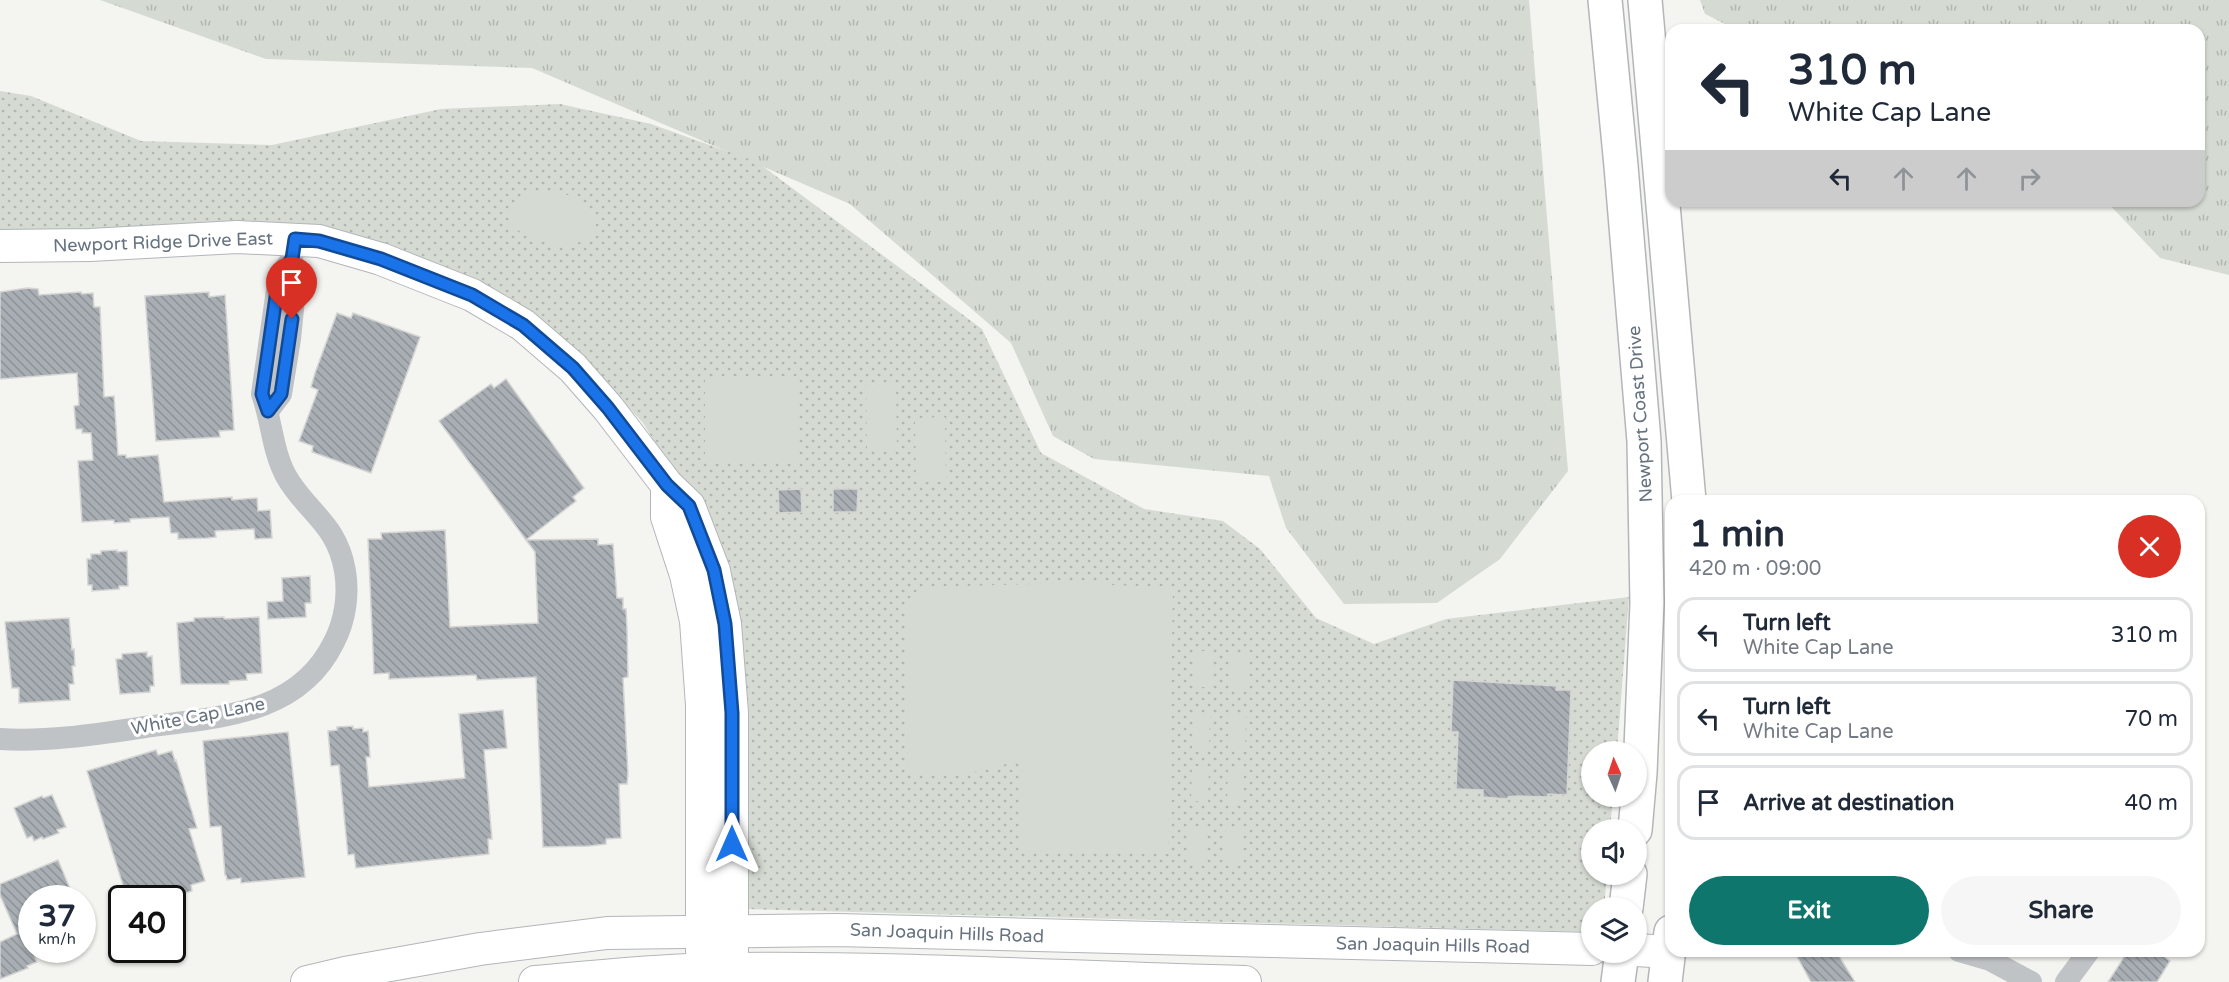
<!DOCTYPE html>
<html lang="en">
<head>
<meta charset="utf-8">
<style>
	:root { --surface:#fff; --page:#f6f6f7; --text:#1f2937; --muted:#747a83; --line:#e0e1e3; --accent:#0f766e }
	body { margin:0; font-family:"Varela Round",sans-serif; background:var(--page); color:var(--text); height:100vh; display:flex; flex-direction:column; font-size:22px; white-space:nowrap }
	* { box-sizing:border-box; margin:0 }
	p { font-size:20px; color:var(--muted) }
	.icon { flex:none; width:33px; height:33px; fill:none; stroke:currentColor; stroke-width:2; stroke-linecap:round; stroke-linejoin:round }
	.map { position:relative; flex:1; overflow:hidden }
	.details { position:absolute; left:1665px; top:495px; width:540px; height:462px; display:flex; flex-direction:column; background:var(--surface); border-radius:18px; box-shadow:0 2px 4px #0004 }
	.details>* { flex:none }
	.guide { position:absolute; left:1665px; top:24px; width:540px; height:183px; border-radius:18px; box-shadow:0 2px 4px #0004; background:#fff; color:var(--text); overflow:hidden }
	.needle { width:39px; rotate:357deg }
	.controls { position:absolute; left:1581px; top:741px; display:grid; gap:12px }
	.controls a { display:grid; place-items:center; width:66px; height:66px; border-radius:50%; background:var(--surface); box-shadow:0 2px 4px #0004; font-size:30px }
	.speed { position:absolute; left:18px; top:885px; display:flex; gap:12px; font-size:30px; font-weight:700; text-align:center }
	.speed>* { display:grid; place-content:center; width:78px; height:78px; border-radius:50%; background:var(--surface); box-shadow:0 2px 4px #0004; line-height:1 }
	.speed small { font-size:15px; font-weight:400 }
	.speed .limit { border:3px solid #111; border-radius:9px; background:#fff; color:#111 }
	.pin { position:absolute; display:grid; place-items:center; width:51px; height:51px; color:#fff; margin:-62px -26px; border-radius:50% 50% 50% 0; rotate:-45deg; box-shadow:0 0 6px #0007 }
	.pin .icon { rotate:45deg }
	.me { position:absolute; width:66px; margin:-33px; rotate:0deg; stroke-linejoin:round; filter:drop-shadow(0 0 4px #0008) }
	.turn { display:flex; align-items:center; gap:21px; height:126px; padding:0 24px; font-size:27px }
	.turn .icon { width:78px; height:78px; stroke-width:2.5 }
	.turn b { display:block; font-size:42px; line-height:51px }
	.lanes { display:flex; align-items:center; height:57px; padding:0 24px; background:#0003; justify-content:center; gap:30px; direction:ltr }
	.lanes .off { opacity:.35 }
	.round { display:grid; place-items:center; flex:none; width:63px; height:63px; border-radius:32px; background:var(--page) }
	.head { display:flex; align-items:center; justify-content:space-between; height:102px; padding:0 24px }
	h1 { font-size:36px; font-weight:800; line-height:45px }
	.action { display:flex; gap:12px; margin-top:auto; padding:12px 24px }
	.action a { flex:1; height:69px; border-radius:36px; background:var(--accent); color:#fff; font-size:24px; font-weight:800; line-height:69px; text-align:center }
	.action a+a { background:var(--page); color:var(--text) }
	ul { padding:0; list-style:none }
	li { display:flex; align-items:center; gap:18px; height:75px; margin:0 12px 9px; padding:0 12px; border:3px solid var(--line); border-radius:18px }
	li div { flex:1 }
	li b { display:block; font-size:22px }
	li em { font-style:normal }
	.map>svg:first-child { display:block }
</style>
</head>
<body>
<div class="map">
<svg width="2229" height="982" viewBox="0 0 2229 982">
	<defs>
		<pattern id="grass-tufts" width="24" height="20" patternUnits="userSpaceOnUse" patternTransform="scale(1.5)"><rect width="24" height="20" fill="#d5dbd2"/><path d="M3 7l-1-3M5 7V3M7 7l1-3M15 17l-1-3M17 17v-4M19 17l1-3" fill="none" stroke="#b1b6b0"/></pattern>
		<pattern id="park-dots" width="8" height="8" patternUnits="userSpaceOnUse" patternTransform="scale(1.5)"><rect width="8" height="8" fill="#d5dbd2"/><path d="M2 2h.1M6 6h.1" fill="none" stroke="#b1b6b0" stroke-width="1.8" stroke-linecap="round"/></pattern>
		<pattern id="building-back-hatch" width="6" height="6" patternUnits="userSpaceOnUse" patternTransform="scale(1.5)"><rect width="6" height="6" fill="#a8aeb3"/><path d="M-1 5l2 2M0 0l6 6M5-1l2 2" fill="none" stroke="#8d9297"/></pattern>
	</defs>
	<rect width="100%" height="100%" fill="#f4f4f1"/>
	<!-- grass -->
	<g fill="url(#grass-tufts)">
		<path d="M100,0h1429l39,471 -68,88 -63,44 -93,1 -58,-76 -17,-52 -175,-17 -41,-23 -42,-93 -161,-139 -318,-136 -266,-9z"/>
		<path d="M1700,0h529v275l-69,-17 -54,-57h93v-171h-462l-32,-16z"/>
	</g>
	<!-- park -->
	<path fill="url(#park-dots)" d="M0,91l31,5 110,45 131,4 169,-36 119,-5 91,20 106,38 225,167 59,124 103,56 79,12 37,28 56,69 58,26 72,-25 183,-22 -12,154 -25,1v44l21,1 -3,32 -18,1v44l15,1 -3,32 -12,1 -1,24 -844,-23 -62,-419 -42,-67 -71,-78 -91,-62 -80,-34 -95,-22 -306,5z"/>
	<!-- pitch -->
	<g fill="#d5dbd2">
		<path d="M533,193c14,0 33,-1 46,6 22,11 24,36 -2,44 -19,7 -51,-5 -66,-18 -2,-21 1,-26 22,-32z"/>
		<path d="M799,376v85h-94v-84z"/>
		<path d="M866,386h30l1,64 -30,1z"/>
		<path d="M945,417l1,65h-30l-1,-64z"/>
		<path d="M1108,582v3l65,2 -5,267 -148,-4 2,-90 -64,16 -50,-2 -1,-167 5,-13 14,-7z"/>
		<path d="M1195,651h17l-1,36h-17z"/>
		<path d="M1231,652l17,1 -1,36 -17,-1z"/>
		<path d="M1193,713l17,1 -1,36 -17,-1z"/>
		<path d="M1229,714l17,1 -1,36 -17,-1z"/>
		<path d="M1192,766h17l-1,36 -17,-1z"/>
		<path d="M1228,767l16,1 -1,35h-16z"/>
		<path d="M1189,827l17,1 -1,36 -17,-1z"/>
		<path d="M1226,829h16l-1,37 -16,-1z"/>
	</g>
	<!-- building -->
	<g fill="url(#building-back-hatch)" stroke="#d5d5d3" stroke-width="1.5">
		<path d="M27,288l11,1 1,6 42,-3 1,2 11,-1 1,14h6l4,90 10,-1 4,59h8v3l32,-3 6,47 68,-5v3l25,-2 1,13 12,-1 2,28 -17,1 -1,-10 -39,2 1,6 -8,1 -30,1v-6h-7l-2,-16 -39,2v3l-16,1v-3l-32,2 -4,-61 15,-1 -2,-27h-9v-4h-6l-2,-23 5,-1 -2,-32 -77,6v-87z"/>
		<path d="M209,292v5l16,-2 9,135 -15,1 1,6 -64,4 -11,-145z"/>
		<path d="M337,313l14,5 2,-5 67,24 -49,136 -59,-21 1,-6 -14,-5 19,-51 -7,-3 4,-14z"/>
		<path d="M506,379l78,109 -11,9 3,4 -50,39 -87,-119 52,-37 3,4z"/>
		<path d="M801,489l1,23 -23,1 -1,-23z"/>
		<path d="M833,489h25l-1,23h-24z"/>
		<path d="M445,530l5,97 88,-4 -3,-71 -9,-12 72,-1v6l15,-1 4,54h6v11h3l1,19 1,49 -5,1 5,96 -1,10h-8l2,54 -15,1v5l-17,2 -46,1 -7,-170 -59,3 -1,-5 -87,4v-6l-15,1 -6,-135h14l-1,-6z"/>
		<path d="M117,550v2l10,-1 1,35h-9v3l-27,2v-6h-4l-1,-26h4v-5h10v-3z"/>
		<path d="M310,576l1,27h-6l1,14 -38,2 -1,-17 16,-1 -1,-23z"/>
		<path d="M224,617v2l35,-2 3,56 -16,1 1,6 -18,1v3h-48l-4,-61 17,-2v-3z"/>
		<path d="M69,618l3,32 2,-1 1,17h-3l2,18h-5l1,16 -51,3v-15h-7l-7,-66z"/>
		<path d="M147,652v5l5,-1 2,30h-4v6l-30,2 -4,-35h6v-5z"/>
		<path d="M1453,680l104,6 -1,4h15l-4,105 -19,-1v3l-30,-1 -10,1v2l-25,-2v-7l-27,-1 2,-57h-7z"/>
		<path d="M503,710l4,38 -23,2 8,89h-4l1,15 -133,14 -2,-14 -6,1 -9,-90 -8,1 -3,-35 9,-1v-3l16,-1v3l10,-1v4l5,-1 2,26h-4l3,30 96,-9 -6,-64z"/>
		<path d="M288,732l17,145 -64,6v-5l-14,2 -1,-5h-1l-4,-49 -11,1 -7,-86z"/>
		<path d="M156,750l2,5 14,-4 3,10 1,-1 21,68 -8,1 16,52 -14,4 1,6 -16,5 1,2h-50l-40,-127z"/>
		<path d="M52,795l14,32 -9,3 2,3 -16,6 -1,-2 -8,4 -2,-5 -5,2 -13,-30 28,-12 1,2z"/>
		<path d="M58,860l16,38h-42v52l5,12 -10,4 1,2 -28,11v-37l17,-8 -17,-39v-11z"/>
		<path d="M1794,951h42l19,31h-44z"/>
		<path d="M2128,951h28l14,10 -13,21h-49z"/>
	</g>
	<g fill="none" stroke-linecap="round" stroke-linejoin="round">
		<!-- secondary casing -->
		<g stroke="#b2b6ba" stroke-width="34">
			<g id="secondary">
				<path d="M0,246l90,-1 147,-8 82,4 62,18 91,36 51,30 50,43 35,40 59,77 22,21 25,65 11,53 7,89v269"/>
				<path d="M667,485v32l19,58 10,46 6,84v246"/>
				<path d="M1636,950l33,2"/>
				<path d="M307,982l38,-9 135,-24 127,-16 230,-3 755,19"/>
				<path d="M535,982c66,-6 133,-13 200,-13 170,-2 340,9 510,13"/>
			</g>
		</g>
		<!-- primary casing -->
		<g stroke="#b3b6b9" stroke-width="36">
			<g id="primary">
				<path d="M1605,0l16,166 23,275 3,162 -7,170 -5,57"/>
				<path d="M1645,0l44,501"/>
				<path d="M1626,908l4,-34"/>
				<path d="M1618,982l4,-30"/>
				<path d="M1665,982l6,-50"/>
			</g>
		</g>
		<!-- street -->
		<g stroke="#c0c3c6" stroke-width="22">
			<path d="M268,411l13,-17 9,-55 6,-60 -4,-20 1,-9"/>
			<path d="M0,739c48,3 98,-5 145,-12 72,-10 153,-11 189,-85 11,-21 15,-47 11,-71 -8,-48 -38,-58 -59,-95 -14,-26 -14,-55 -24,-82l17,-118 13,-17"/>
			<path d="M1959,951l31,9 41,22"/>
			<path d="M2066,982l23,-31"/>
		</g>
		<!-- secondary -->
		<use href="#secondary" stroke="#fff" stroke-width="32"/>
		<!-- primary -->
		<use href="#primary" stroke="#fff" stroke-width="33"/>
	</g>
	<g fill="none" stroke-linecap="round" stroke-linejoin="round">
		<!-- route casing -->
		<g stroke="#114b97" stroke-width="15">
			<path id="route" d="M292,319l-11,75 -13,17 -6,-17 17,-118 13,-17 3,-20 24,2 62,18 91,36 51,30 50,43 35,40 59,77 22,21 25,64 11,54 7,89v131"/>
		</g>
		<!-- route -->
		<use href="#route" stroke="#1a73e8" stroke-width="10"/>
	</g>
	<g text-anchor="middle" stroke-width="6" stroke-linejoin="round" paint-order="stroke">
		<!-- street labels -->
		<g font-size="18" fill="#66727f" stroke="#fff">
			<text transform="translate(163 242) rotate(-2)" y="6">Newport Ridge Drive East</text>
			<text transform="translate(1640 414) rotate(-94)" y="6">Newport Coast Drive</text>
			<text transform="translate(198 716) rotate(-11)" y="6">White Cap Lane</text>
			<text transform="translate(947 933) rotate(2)" y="6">San Joaquin Hills Road</text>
			<text transform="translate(1433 945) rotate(1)" y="6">San Joaquin Hills Road</text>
		</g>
	</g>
</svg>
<div class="controls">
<a><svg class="needle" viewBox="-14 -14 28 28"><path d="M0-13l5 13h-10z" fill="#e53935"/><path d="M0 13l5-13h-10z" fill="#747a83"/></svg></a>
<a><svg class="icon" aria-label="sound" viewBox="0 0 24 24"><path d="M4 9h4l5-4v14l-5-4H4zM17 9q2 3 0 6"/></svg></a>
<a><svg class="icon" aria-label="layers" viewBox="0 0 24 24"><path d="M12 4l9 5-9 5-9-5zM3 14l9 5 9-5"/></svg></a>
</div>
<div class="speed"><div>37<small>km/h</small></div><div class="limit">40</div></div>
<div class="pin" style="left:292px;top:319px;background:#d93025"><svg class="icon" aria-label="arrive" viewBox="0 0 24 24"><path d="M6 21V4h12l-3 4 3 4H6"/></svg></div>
<svg class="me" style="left:732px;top:844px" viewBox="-20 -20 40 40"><path d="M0-17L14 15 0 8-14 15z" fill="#1a73e8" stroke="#fff" stroke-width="4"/></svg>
<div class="guide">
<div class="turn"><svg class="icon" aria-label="left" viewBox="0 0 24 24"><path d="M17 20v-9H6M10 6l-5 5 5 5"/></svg><div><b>310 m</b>White Cap Lane</div></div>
<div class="lanes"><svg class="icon" aria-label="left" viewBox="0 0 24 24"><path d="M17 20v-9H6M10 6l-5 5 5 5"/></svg><svg class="icon off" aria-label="ahead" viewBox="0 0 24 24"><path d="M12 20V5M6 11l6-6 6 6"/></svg><svg class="icon off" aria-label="ahead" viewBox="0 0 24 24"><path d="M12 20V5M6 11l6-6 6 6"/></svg><svg class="icon off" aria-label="right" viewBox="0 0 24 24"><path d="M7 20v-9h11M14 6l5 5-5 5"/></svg></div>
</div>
<section class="details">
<div class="head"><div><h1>1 min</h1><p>420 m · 09:00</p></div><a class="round" style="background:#d93025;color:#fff"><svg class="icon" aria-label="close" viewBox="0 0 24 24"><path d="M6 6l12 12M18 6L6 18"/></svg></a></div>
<ul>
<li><svg class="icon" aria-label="left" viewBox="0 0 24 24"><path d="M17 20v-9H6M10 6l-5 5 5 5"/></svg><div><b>Turn left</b><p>White Cap Lane</p></div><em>310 m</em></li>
<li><svg class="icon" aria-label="left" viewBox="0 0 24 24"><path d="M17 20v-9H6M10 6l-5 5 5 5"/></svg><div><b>Turn left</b><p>White Cap Lane</p></div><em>70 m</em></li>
<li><svg class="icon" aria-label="arrive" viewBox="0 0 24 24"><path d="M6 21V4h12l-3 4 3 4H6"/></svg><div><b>Arrive at destination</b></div><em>40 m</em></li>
</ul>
<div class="action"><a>Exit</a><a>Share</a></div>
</section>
</div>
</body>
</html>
